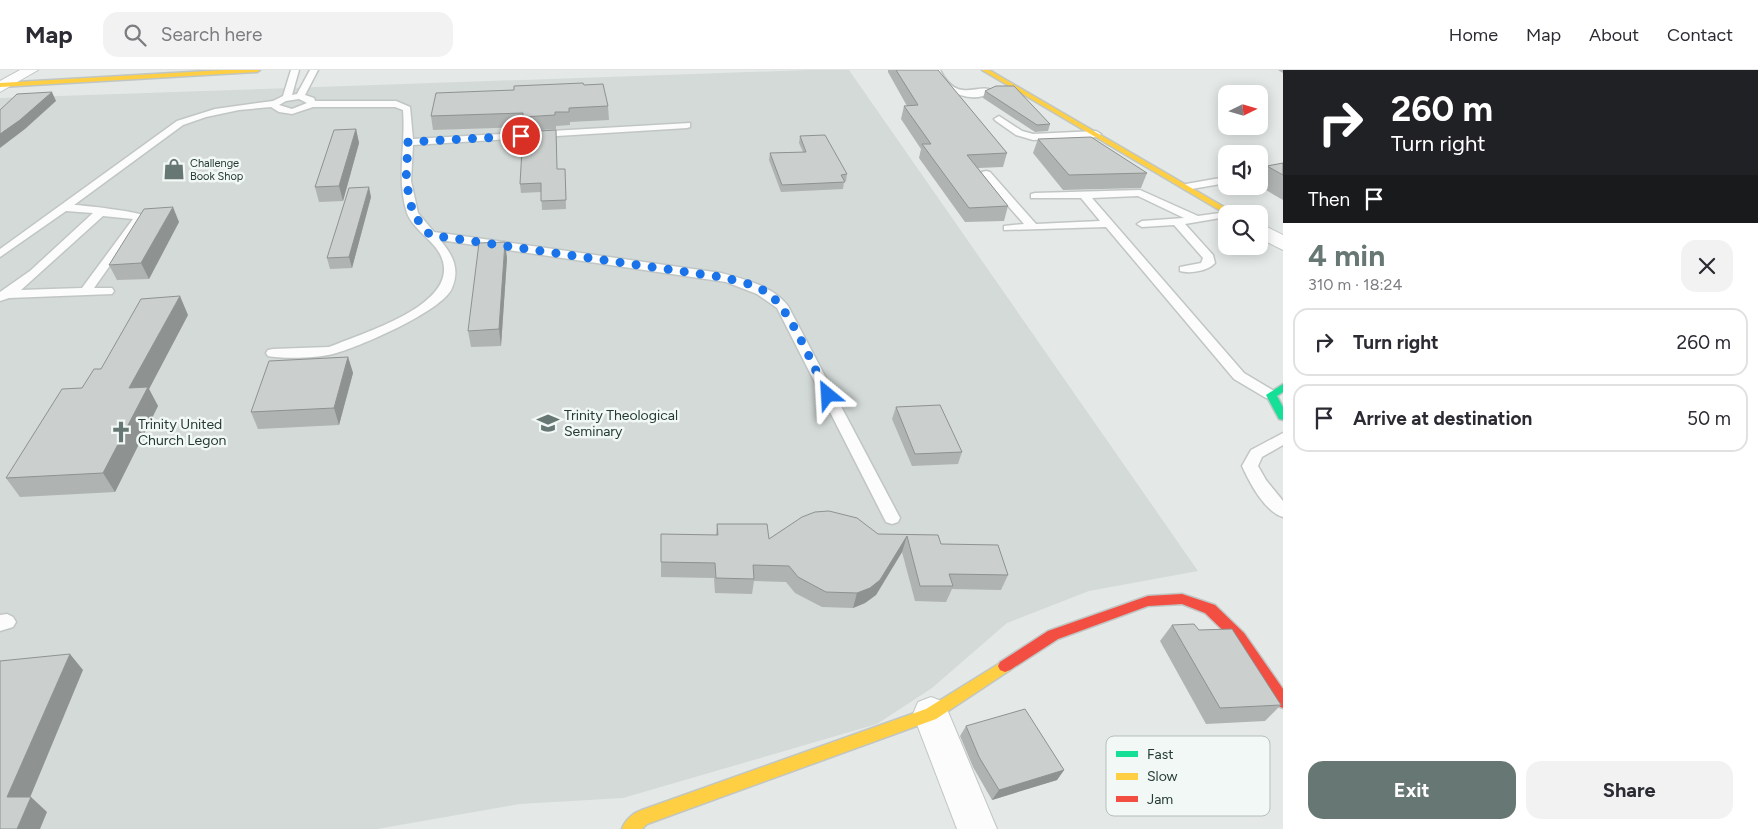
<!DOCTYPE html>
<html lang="en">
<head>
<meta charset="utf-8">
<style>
	:root { --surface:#fff; --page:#f2f2f3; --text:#2b2b33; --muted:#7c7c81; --line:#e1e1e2; --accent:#677773 }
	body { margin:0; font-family:Figtree,sans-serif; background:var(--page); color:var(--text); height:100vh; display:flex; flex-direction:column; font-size:19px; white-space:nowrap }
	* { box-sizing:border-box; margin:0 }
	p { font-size:16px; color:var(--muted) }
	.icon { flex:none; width:28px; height:28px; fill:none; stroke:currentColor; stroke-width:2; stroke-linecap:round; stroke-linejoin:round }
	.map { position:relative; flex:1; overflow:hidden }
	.side { display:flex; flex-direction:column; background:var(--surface); width:475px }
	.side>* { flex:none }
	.hud { background:#202124; color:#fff; overflow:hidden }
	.needle { width:32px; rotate:85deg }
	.fabs { position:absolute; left:1218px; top:15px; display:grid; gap:10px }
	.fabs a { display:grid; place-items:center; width:50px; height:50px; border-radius:10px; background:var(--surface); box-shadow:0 2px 12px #0003; font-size:25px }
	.pin { position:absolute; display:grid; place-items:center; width:42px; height:42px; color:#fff; margin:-21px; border:2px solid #fff; border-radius:50%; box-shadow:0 1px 5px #0007 }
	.me { position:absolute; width:55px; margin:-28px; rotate:333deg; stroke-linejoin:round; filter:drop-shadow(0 0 4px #0008) }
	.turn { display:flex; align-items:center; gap:18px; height:105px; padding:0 25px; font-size:22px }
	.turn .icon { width:65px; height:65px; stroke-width:2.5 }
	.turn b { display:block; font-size:35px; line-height:42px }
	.then { display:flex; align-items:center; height:48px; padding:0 25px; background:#0003; gap:10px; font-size:19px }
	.round { display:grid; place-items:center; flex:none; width:52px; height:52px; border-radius:15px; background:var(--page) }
	.headline { display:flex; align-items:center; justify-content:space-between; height:85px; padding:0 25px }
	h1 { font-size:30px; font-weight:700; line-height:38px; color:var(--accent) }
	.primary-button { display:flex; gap:10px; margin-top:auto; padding:10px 25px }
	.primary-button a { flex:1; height:58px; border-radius:15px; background:var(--accent); color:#fff; font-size:20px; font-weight:700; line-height:58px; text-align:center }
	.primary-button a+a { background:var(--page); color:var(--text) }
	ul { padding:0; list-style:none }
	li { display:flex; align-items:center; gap:15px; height:68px; margin:0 10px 8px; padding:0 15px; border:2px solid var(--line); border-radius:15px }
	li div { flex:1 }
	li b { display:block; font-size:19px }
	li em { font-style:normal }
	header { display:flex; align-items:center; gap:30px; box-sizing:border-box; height:70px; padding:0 25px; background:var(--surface); border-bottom:1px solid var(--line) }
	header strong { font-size:24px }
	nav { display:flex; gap:28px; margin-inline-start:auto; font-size:18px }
	.search { width:350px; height:45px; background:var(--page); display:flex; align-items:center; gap:12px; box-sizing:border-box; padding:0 18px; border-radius:15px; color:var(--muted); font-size:19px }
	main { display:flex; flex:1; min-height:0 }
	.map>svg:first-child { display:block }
</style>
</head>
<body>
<header>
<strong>Map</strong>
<div class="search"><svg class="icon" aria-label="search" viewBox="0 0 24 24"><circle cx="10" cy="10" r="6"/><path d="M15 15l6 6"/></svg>Search here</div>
<nav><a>Home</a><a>Map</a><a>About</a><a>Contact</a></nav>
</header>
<main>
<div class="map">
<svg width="1283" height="759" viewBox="0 0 1283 759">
	<rect width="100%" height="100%" fill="#e4e9e7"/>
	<!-- built -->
	<path fill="#d3dad7" d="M810,0h39l349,501 -109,20 -82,32 -75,65 -55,36 -254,74 -103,6 -143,25h-377v-731z"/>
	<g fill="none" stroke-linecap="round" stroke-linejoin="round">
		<!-- lane casing -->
		<g stroke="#c1c6c4" stroke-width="3">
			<g id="lane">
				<path d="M291,0h8l-7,25 5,-1 13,-24h8l-13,25 9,3 1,3h81l14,6 3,32 277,-16v4l-3,1 -274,17 -2,36 7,32 16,19 287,41c23,6 52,13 67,33l112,212 -2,4 -6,2 -6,-2 -109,-214 -20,-14 -31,-12 -286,-42c13,15 20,29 12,48 -9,23 -95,60 -119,66 -14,4 -51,5 -65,2l-2,-3 2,-3 5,-1 56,-2 8,-3c31,-13 128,-42 103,-90 -8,-15 -27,-25 -33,-41 -11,-34 -1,-68 -4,-103l-8,-3h-82l-21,7 -13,-2 -8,-5 -32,3 -33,7 -23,8 -109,80c9,0 65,7 68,10l1,4 -49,69h18l2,3 -2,3 -103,4 -9,3v-9l30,-21 63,-58 -27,-2 -66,46v-8l177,-128 38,-12 58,-8 10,-5zM299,29l8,4 -15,6 -13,-4 7,-4zM103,146l30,3 -51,69 -61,2z"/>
				<path d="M932,0h8c18,36 39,11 53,21 -20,15 -51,1 -61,-21z"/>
				<path d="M999,46l23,15 11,3 63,-3 5,3 -5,3 -63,3 -17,-5 -20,-14 -2,-2z"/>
				<path d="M1283,96v6l-24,5v-6z"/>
				<path d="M986,101l4,1 46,52 64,-3 -19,-23h-50v-4l4,-1 105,-3 58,26 36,-5 1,3h-9v3l-41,7 28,31 2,8c-7,8 -25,11 -35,8v-4l21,-4 2,-5 -29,-33 -32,2 -5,-3 5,-3 42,-3 -46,-22 -46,2 152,175 32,19 2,3 -2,3h-10l-32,-19 -128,-152 -102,3v-4l20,-2 -42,-48v-4z"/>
				<path d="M1226,107v6l-40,7 -5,-3 5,-3z"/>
				<path d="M1283,363v12l-21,12 -4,9 8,14 17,21v16c-19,-6 -33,-34 -41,-51l9,-16z"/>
				<path d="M7,544l6,3 3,5 -3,5 -13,4v-16z"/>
			</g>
		</g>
		<!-- street casing -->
		<g stroke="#c1c6c4" stroke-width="2">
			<g id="street">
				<path d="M20,0h18l-38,22v-11z"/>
				<path d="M1259,153l24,12v15l-24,-12z"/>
				<path d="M931,627l13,5 53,127h-40l-44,-115 5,-12z"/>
			</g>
		</g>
		<!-- fast casing -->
		<g stroke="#c0c6c4" stroke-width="3">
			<path id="fast" d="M1283,314v8l-6,4 6,11v13l-4,-1 -13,-24z"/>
		</g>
		<!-- slow casing -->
		<g stroke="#c0c6c4" stroke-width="3">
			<g id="slow">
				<path d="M225,0h35l-3,2 -257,15v-4z"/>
				<path d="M982,0h7l247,144h-10z"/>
				<path d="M1005,590l5,2 2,4 -2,4 -74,49 -289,105 -5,5h-20c3,-9 11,-16 20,-19l284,-101z"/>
			</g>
		</g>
		<!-- jam casing -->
		<g stroke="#c0c6c4" stroke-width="3">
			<path id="jam" d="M1182,524l33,11 29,28 39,56v19l-5,-2 -44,-65 -29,-28 -23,-9 -34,2 -90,33 -48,31 -5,2 -5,-2 -2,-4 2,-4 48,-31 100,-35z"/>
		</g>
		<!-- lane -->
		<use href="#lane" fill="#fbfcfb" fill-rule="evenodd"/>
		<!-- street -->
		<use href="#street" fill="#fbfcfb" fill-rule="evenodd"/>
		<!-- fast -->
		<use href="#fast" fill="#16e098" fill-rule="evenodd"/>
		<!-- slow -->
		<use href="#slow" fill="#ffcf43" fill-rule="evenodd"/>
		<!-- jam -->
		<use href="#jam" fill="#f24e42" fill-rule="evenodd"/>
	</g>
	<!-- wall -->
	<g fill="#afb3b1">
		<path d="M888,0h50l69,83 -4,14 -25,1 30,38 -4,15 -39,1 -46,-64 2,-9 -20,-30 3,-13h3l-19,-34z"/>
		<path d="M1278,0h5v3z"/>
		<path d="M584,15l24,21 1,14 -39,2v3l-14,1v3l-32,2v-4l-91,3 -2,-14 83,-26z"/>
		<path d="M985,21l65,33 -2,7 -13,1 -52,-34z"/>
		<path d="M356,59l3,14 -16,58 -24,1 -4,-15z"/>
		<path d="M800,66l47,38 -1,7h-2l-1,8 -62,3 -12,-32 1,-7 33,-1 -4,-9z"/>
		<path d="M1038,69l109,34 -6,15 -78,2 -30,-37z"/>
		<path d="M1283,93v37l-24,-14v-4l8,-16z"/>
		<path d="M558,99h7l1,40 -24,1 -1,-18 -20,1 -1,-9z"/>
		<path d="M371,127l-19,71 -22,1 -3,-11z"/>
		<path d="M179,152l-30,57 -32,1 -8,-15z"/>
		<path d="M507,188l-6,88 -30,1 -3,-16z"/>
		<path d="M188,245l-39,74 9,17 -43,86 -95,5 -14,-19 76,-90 19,-19z"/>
		<path d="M348,287l5,16 -14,52 -81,4 -7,-17z"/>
		<path d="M896,337l66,45 -4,12 -46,2 -20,-47z"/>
		<path d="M717,454l52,15 109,-5 60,1 3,9 67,31 -7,15 -49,-1 -6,13 -31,-1 -13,-49 -26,43 -11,8 -12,5 -31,-1 -27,-14 -9,-11 -32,-1 -2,13 -37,-1 -1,-15 -53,-1v-43l55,1z"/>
		<path d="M1172,555l109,80 -16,16 -59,3 -46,-83z"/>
		<path d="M966,656l98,44 -7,10 -65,20 -19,-33 -13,-31z"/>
	</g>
	<!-- shaded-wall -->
	<g fill="#8e9290">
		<path d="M52,22l4,9 -31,28 -25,19v-14z"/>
		<path d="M356,59l3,14 -16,58 -4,-15z"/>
		<path d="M369,117l2,10 -19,71 -3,-11z"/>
		<path d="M173,137l6,15 -30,57 -8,-16z"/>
		<path d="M505,172l2,16 -6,88 -2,-17z"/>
		<path d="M180,226l8,19 -39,74 9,17 -43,86 -12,-19 26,-85z"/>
		<path d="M348,287l5,16 -14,52 -5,-17z"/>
		<path d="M907,466l-5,16 -26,43 -11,8 -12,5 4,-15z"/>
		<path d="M70,584l13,16 -59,142 -17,-15z"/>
		<path d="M1064,700l-7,10 -65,20 7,-10z"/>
		<path d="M31,727l16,15 -7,17h-23z"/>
	</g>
	<!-- building -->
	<g fill="#cbd0ce" stroke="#8e9290">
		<path d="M896,0h42l69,83 -40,2 41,51 -39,2 -47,-64h9l-27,-38 14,-1z"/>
		<path d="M583,13l1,2 19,-1 5,22 -39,2v4h-14v3l-32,2v-4l-92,3 5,-23 78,-3v-4z"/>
		<path d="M996,16h18l36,38 -13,1 -52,-34z"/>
		<path d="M52,22l-32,28 -20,14v-24l17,-16z"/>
		<path d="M356,59l-17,57 -24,1 19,-57z"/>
		<path d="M556,60l1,39h8l1,31 -25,1v-18l-21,1 3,-52z"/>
		<path d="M825,65l22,39 -6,1 4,7 -63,3 -12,-32 36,-1 -6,-16z"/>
		<path d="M1091,67l56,36 -78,2 -31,-36z"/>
		<path d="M1283,93v12l-16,-9z"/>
		<path d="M369,117l-20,70 -22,1 22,-70z"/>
		<path d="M173,137l-32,56 -32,2 35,-56z"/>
		<path d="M505,172l-6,87 -31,2 11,-88z"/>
		<path d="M180,226l-51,92 19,-1 -45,86 -97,5 56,-89 20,-1 12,-19h7l40,-70z"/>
		<path d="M348,287l-14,51 -83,4 18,-51z"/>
		<path d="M940,335l22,47 -47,2 -19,-47z"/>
		<path d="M829,441l28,7 21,16 60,1 3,9 57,1 10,30 -59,-1 4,12h-33l-13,-50 -27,44 -10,8 -13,5 -31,-1 -28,-15 -9,-11 -36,-1 1,14 -38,-1 -1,-15 -54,-1v-28l57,1 -1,-11h50l2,15 33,-22 13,-5z"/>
		<path d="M1194,554l5,6 33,-1 49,76 -61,3 -48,-83z"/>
		<path d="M70,584l-63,143h24l-14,32h-17v-168z"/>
		<path d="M1025,639l39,61 -65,20 -20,-33 -13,-31z"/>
	</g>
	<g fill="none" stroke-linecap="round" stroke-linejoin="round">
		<!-- route -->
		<path stroke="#1a73e8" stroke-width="9" stroke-dasharray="0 16.2" d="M521,66l-113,6 -2,39 7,33 17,21 291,42c16,4 35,7 48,17 21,15 45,75 59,101"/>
	</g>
	<!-- icons -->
	<defs>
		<g id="shop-bare" transform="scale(1.725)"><path d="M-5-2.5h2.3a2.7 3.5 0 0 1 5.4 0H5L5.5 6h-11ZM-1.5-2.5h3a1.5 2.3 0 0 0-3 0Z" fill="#677773" stroke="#f2f8f5" stroke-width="2.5" paint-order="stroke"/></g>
		<g id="school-bare" transform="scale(1.725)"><path d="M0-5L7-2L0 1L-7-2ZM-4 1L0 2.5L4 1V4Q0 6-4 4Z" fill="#677773" stroke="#f2f8f5" stroke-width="2.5" paint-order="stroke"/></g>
		<g id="church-bare" transform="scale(1.725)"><path d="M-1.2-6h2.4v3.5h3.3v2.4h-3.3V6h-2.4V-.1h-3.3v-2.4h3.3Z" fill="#677773" stroke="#f2f8f5" stroke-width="2.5" paint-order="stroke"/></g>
	</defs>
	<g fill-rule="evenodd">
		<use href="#shop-bare" x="174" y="99"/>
		<use href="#school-bare" x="548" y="353"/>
		<use href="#church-bare" x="121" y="362"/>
	</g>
	<g text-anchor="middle" stroke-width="5" stroke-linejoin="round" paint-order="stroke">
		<!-- far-poi labels -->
		<g font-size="11" fill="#243a34" stroke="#f2f8f5" text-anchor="start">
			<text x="190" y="97">Challenge<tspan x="190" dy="13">Book Shop</tspan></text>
		</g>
		<!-- poi labels -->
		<g font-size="14" fill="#243a34" stroke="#f2f8f5" text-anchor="start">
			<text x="564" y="350">Trinity Theological<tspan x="564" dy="16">Seminary</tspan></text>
			<text x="138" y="359">Trinity United<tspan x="138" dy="16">Church Legon</tspan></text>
		</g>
	</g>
	<!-- legend -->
	<rect x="1106" y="666" width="164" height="80" rx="8" fill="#f2f8f5" stroke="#b4bfbb" stroke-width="1"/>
	<rect x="1116" y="681" width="22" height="6" fill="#16e098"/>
	<rect x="1116" y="703" width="22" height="7" fill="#ffcf43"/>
	<rect x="1116" y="726" width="22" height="6" fill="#f24e42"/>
	<g font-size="14" fill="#243a34">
		<text x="1147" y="689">Fast</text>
		<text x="1147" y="711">Slow</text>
		<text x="1147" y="734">Jam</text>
	</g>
</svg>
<div class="fabs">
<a><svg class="needle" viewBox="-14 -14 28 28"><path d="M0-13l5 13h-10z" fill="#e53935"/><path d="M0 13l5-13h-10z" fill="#7c7c81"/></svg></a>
<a><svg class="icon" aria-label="sound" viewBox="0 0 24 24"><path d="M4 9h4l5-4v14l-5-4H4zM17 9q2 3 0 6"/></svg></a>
<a><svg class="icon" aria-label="search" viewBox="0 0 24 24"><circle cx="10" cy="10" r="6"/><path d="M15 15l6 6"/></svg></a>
</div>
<div class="pin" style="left:521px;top:66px;background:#d93025"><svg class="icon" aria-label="arrive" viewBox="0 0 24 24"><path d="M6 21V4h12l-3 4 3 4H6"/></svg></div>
<svg class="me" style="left:828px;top:325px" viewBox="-20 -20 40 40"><path d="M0-17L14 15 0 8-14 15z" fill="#1a73e8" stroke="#fff" stroke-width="4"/></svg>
</div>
<section class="side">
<div class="hud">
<div class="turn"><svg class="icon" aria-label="right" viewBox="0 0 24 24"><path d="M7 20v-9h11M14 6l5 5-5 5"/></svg><div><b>260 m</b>Turn right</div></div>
<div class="then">Then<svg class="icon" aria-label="arrive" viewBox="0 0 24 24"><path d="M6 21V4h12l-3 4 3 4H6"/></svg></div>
</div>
<div class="headline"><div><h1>4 min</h1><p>310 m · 18:24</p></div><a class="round"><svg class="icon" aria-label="close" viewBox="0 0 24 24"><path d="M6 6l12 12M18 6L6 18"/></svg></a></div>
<ul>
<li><svg class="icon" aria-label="right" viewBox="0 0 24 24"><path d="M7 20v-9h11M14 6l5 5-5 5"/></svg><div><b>Turn right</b></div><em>260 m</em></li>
<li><svg class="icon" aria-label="arrive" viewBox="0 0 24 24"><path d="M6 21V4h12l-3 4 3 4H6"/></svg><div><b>Arrive at destination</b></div><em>50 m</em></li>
</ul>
<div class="primary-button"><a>Exit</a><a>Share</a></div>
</section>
</main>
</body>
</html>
